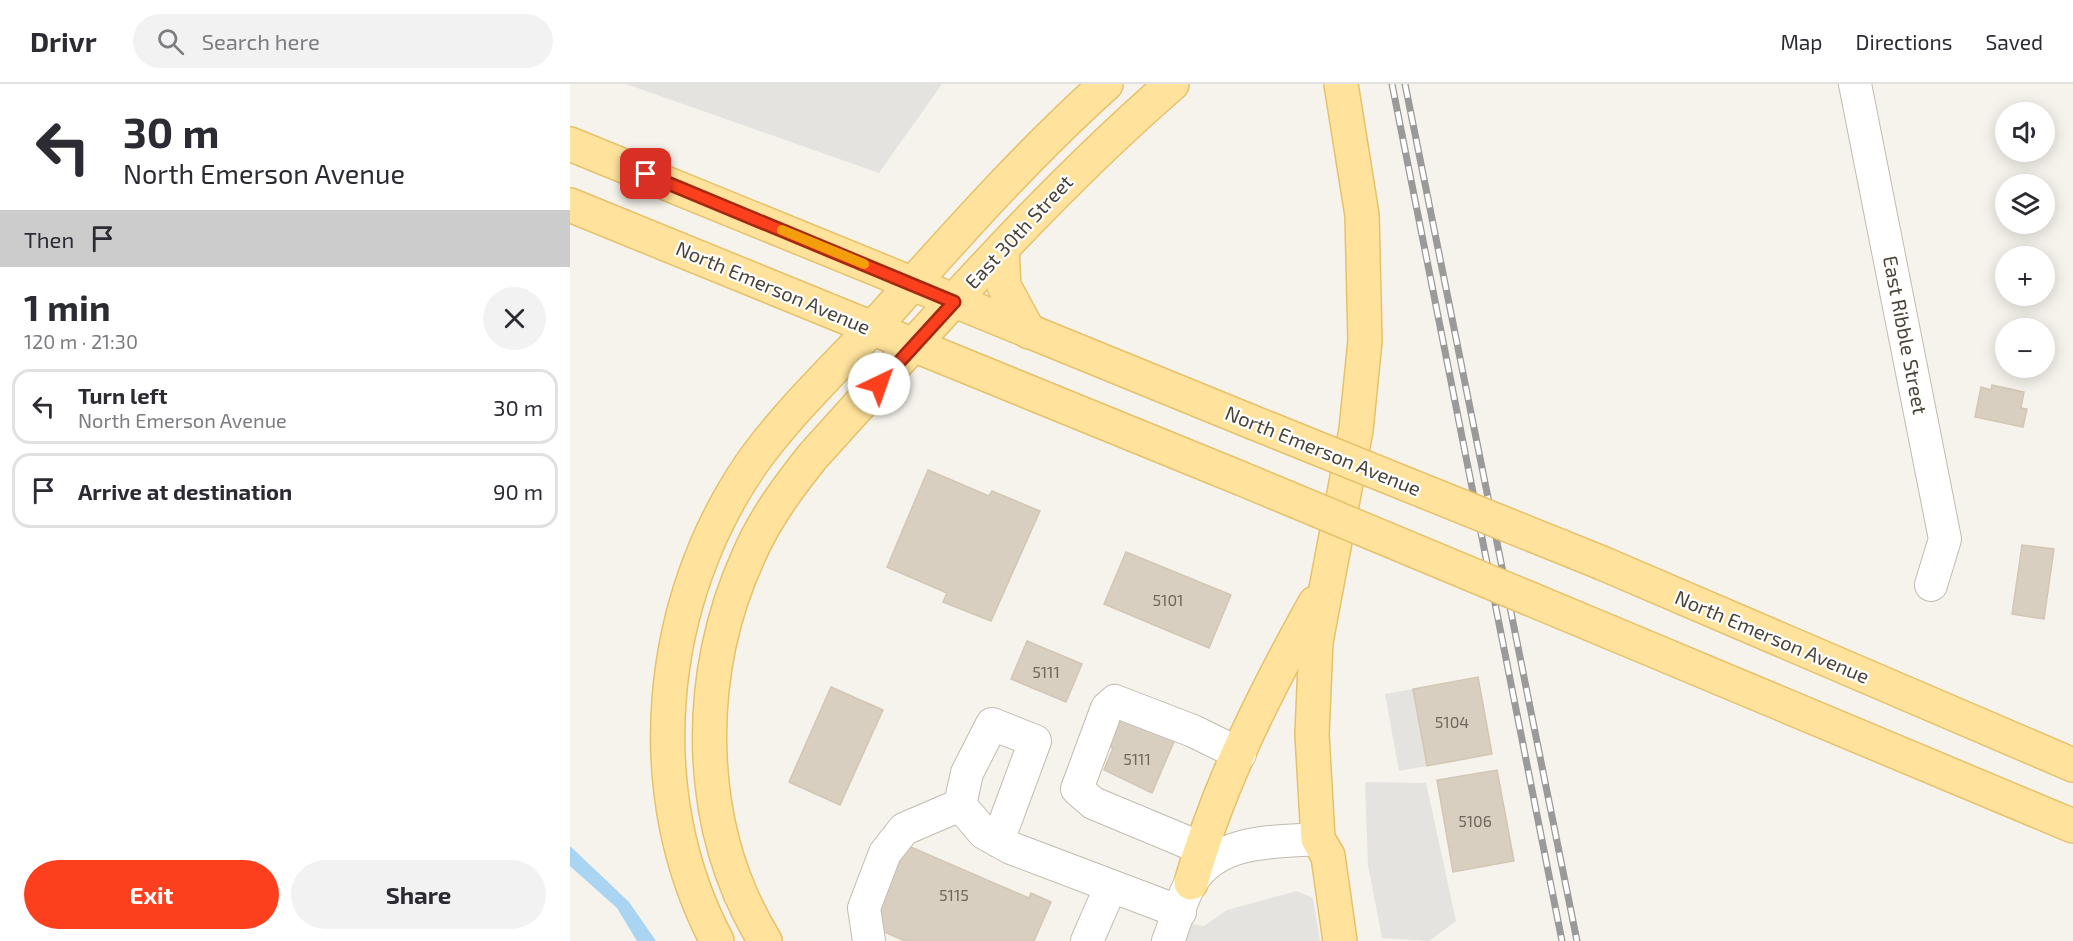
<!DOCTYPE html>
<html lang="en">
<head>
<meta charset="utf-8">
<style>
	:root { --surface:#fff; --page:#f2f2f3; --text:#2b2b33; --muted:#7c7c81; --line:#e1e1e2; --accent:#fc3f1d }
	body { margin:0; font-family:"Exo 2",sans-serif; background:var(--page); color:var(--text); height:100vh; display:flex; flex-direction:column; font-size:22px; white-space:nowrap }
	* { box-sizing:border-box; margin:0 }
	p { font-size:20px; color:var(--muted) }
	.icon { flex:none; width:33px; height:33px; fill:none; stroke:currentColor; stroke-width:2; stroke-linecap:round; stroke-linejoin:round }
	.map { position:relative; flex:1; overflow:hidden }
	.panel { display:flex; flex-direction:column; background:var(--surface); width:570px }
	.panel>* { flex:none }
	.banner { background:#fff; color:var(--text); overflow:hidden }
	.controls { position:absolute; left:1425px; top:18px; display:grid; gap:12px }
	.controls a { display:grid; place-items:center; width:60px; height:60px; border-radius:50%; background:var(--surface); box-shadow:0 3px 15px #0003; font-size:30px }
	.pin { position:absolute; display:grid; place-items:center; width:51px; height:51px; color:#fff; margin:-26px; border-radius:12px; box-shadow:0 3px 9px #0006 }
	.me { position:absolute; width:66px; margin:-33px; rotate:42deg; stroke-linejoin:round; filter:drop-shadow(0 0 4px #0008) }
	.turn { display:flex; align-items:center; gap:21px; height:126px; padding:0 24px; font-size:27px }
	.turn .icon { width:78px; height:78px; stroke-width:2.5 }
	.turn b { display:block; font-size:42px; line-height:51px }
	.then { display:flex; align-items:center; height:57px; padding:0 24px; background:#0003; gap:12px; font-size:22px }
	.round { display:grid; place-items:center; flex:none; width:63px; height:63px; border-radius:32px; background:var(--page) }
	.headline { display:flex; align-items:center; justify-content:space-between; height:102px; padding:0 24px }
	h1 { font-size:36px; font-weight:700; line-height:45px }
	.action { display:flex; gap:12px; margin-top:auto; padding:12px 24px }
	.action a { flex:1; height:69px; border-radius:36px; background:var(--accent); color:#fff; font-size:24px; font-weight:700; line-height:69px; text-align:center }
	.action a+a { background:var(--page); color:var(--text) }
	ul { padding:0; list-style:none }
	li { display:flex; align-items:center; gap:18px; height:75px; margin:0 12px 9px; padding:0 12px; border:3px solid var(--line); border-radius:18px }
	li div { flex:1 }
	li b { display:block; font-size:22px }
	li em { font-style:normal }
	header { display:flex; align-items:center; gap:36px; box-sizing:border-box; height:84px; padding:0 30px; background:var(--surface); border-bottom:2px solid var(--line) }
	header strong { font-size:28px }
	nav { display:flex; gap:33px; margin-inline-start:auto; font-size:21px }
	.search { width:420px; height:54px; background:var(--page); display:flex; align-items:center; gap:15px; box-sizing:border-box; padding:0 21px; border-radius:33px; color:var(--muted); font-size:22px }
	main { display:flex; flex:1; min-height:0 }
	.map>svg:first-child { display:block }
</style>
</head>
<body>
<header>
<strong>Drivr</strong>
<div class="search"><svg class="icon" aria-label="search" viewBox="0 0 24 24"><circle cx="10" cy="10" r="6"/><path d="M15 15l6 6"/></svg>Search here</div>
<nav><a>Map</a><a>Directions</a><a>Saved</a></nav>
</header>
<main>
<section class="panel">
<div class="banner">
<div class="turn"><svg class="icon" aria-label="left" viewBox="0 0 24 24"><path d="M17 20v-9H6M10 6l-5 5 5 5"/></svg><div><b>30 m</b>North Emerson Avenue</div></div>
<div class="then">Then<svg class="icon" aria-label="arrive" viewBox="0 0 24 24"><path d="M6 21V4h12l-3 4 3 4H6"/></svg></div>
</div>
<div class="headline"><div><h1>1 min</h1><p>120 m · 21:30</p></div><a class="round"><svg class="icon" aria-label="close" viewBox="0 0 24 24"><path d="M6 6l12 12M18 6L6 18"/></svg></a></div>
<ul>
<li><svg class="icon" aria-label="left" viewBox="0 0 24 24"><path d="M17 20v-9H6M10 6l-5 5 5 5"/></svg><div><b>Turn left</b><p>North Emerson Avenue</p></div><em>30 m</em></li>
<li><svg class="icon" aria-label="arrive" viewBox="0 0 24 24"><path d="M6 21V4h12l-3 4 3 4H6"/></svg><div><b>Arrive at destination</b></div><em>90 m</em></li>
</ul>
<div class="action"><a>Exit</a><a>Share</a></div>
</section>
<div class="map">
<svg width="1503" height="857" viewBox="0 0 1503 857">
	<rect width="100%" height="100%" fill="#f6f3ec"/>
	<!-- parking -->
	<g fill="#e5e3e0">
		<path d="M56,0h316l-63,89z"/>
		<path d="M843,605l14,77 -28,5 -14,-77z"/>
		<path d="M795,698l61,1 30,138 -27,20 -47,-3 -14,-73z"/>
		<path d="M727,807l16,7 7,43h-135l7,-17 12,2 23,-16z"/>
	</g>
	<!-- water -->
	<path fill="#a9d4f2" d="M0,762l59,56 27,39h-19l-20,-33 -47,-42z"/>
	<!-- building -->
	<g fill="#d8cfc1" stroke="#d3c7b4" stroke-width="1.5">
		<path d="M1422,301l32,7 -3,16 6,1 -4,18 -48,-10 6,-30 10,3z"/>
		<path d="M358,386l61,26 3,-5 48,20 -49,110 -48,-19 4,-9 -60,-26z"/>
		<path d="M1452,461l32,4 -10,70 -32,-5z"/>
		<path d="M556,468l105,43 -22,53 -105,-44z"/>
		<path d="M457,557l55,23 -16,38 -55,-23z"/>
		<path d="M908,593l14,77 -65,12 -14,-77z"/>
		<path d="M261,603l52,23 -43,95 -51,-23z"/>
		<path d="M545,629l61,24 -24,56 -48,-23 9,-22 -11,-5z"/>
		<path d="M927,686l17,91 -61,11 -16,-92z"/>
		<path d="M336,761l123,53 2,-5 20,9 -17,39h-129l-34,-15z"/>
	</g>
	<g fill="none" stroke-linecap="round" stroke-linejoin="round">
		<!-- minor casing -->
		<g stroke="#c2bbae" stroke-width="34">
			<g id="minor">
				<path d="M1285,0l90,455 -14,46"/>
				<path d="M428,757l37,-100 -43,-17 -25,49 -7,32 24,28 27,15 169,64"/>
				<path d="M631,764l-108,-45 -16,-14 30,-81 8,-7 78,30 47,23"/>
				<path d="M299,857l-5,-33 21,-55 19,-24 56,-24"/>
				<path d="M517,857l24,-55"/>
				<path d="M598,857c8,-19 13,-43 24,-60 27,-42 82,-39 126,-42"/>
			</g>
		</g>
		<!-- major casing -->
		<g stroke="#e6c16a" stroke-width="36">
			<g id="major">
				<path d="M0,60l682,278"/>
				<path d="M0,121l670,273"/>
				<path d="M432,165l2,37 25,46"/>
				<path d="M1032,479l471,202"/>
				<path d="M1042,549l461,193"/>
				<path d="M621,799c27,-98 75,-192 124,-280"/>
				<path d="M147,857c-79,-149 -60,-341 35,-478 39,-55 92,-103 137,-153 70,-78 139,-156 217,-226"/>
				<path d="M195,857c-71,-115 -71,-266 -16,-386 16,-37 40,-69 64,-99 116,-128 229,-259 359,-372"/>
				<path d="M770,857l-12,-85 -10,-17 -6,-105 4,-92 40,-212 9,-89 -3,-126 -21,-131"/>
			</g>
		</g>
		<!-- minor -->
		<use href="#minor" stroke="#fff" stroke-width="32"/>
		<!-- major -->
		<use href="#major" stroke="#ffe39c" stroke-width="33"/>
		<!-- rail casing -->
		<g stroke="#9a9a9a" stroke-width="7">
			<g id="rail">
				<path d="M822,0l170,857"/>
				<path d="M835,0l172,857"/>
			</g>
		</g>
		<!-- rail -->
		<use href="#rail" stroke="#fff" stroke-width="4.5" stroke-dasharray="14" stroke-linecap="butt"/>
		<!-- major-bridge casing -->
		<g stroke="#e6c16a" stroke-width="36" stroke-linecap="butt">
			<g id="major-bridge">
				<path d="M682,338l350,141"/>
				<path d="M670,394l372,155"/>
			</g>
		</g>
		<!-- major-bridge -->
		<use href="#major-bridge" stroke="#ffe39c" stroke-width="33"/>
	</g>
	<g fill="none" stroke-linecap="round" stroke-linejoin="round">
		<!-- route casing -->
		<g stroke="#a42913" stroke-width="15">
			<path id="route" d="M76,90l308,128 -75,82"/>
		</g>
		<!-- route -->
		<use href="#route" stroke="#fc3f1d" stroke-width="10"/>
		<!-- slow -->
		<path stroke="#f59e0b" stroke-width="10" d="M212,146l82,34"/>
	</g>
	<g text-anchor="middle" stroke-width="4.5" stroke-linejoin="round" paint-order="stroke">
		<!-- number labels -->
		<g font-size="16" fill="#6e675b">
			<text x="598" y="522">5101</text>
			<text x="476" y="594">5111</text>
			<text x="882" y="644">5104</text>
			<text x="567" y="681">5111</text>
			<text x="905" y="743">5106</text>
			<text x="384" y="817">5115</text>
		</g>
		<!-- street labels -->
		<g font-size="20" fill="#4b4439" stroke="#fff">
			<text transform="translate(449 148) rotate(-47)" y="7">East 30th Street</text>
			<text transform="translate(203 204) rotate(23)" y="7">North Emerson Avenue</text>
			<text transform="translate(1335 251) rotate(79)" y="7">East Ribble Street</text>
			<text transform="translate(753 367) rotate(22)" y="7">North Emerson Avenue</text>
			<text transform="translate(1202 553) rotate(23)" y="7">North Emerson Avenue</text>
		</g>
	</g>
</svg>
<div class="controls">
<a><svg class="icon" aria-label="sound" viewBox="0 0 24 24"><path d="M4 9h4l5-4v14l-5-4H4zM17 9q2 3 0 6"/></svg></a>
<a><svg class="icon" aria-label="layers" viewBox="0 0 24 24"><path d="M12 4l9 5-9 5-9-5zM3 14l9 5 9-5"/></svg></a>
<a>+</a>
<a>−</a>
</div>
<div class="pin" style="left:76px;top:90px;background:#d93025"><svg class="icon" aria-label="arrive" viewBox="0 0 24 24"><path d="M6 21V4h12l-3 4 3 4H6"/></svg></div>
<svg class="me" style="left:309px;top:300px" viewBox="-20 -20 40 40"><circle r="19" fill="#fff"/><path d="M0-13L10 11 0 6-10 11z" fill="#fc3f1d"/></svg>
</div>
</main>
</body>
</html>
